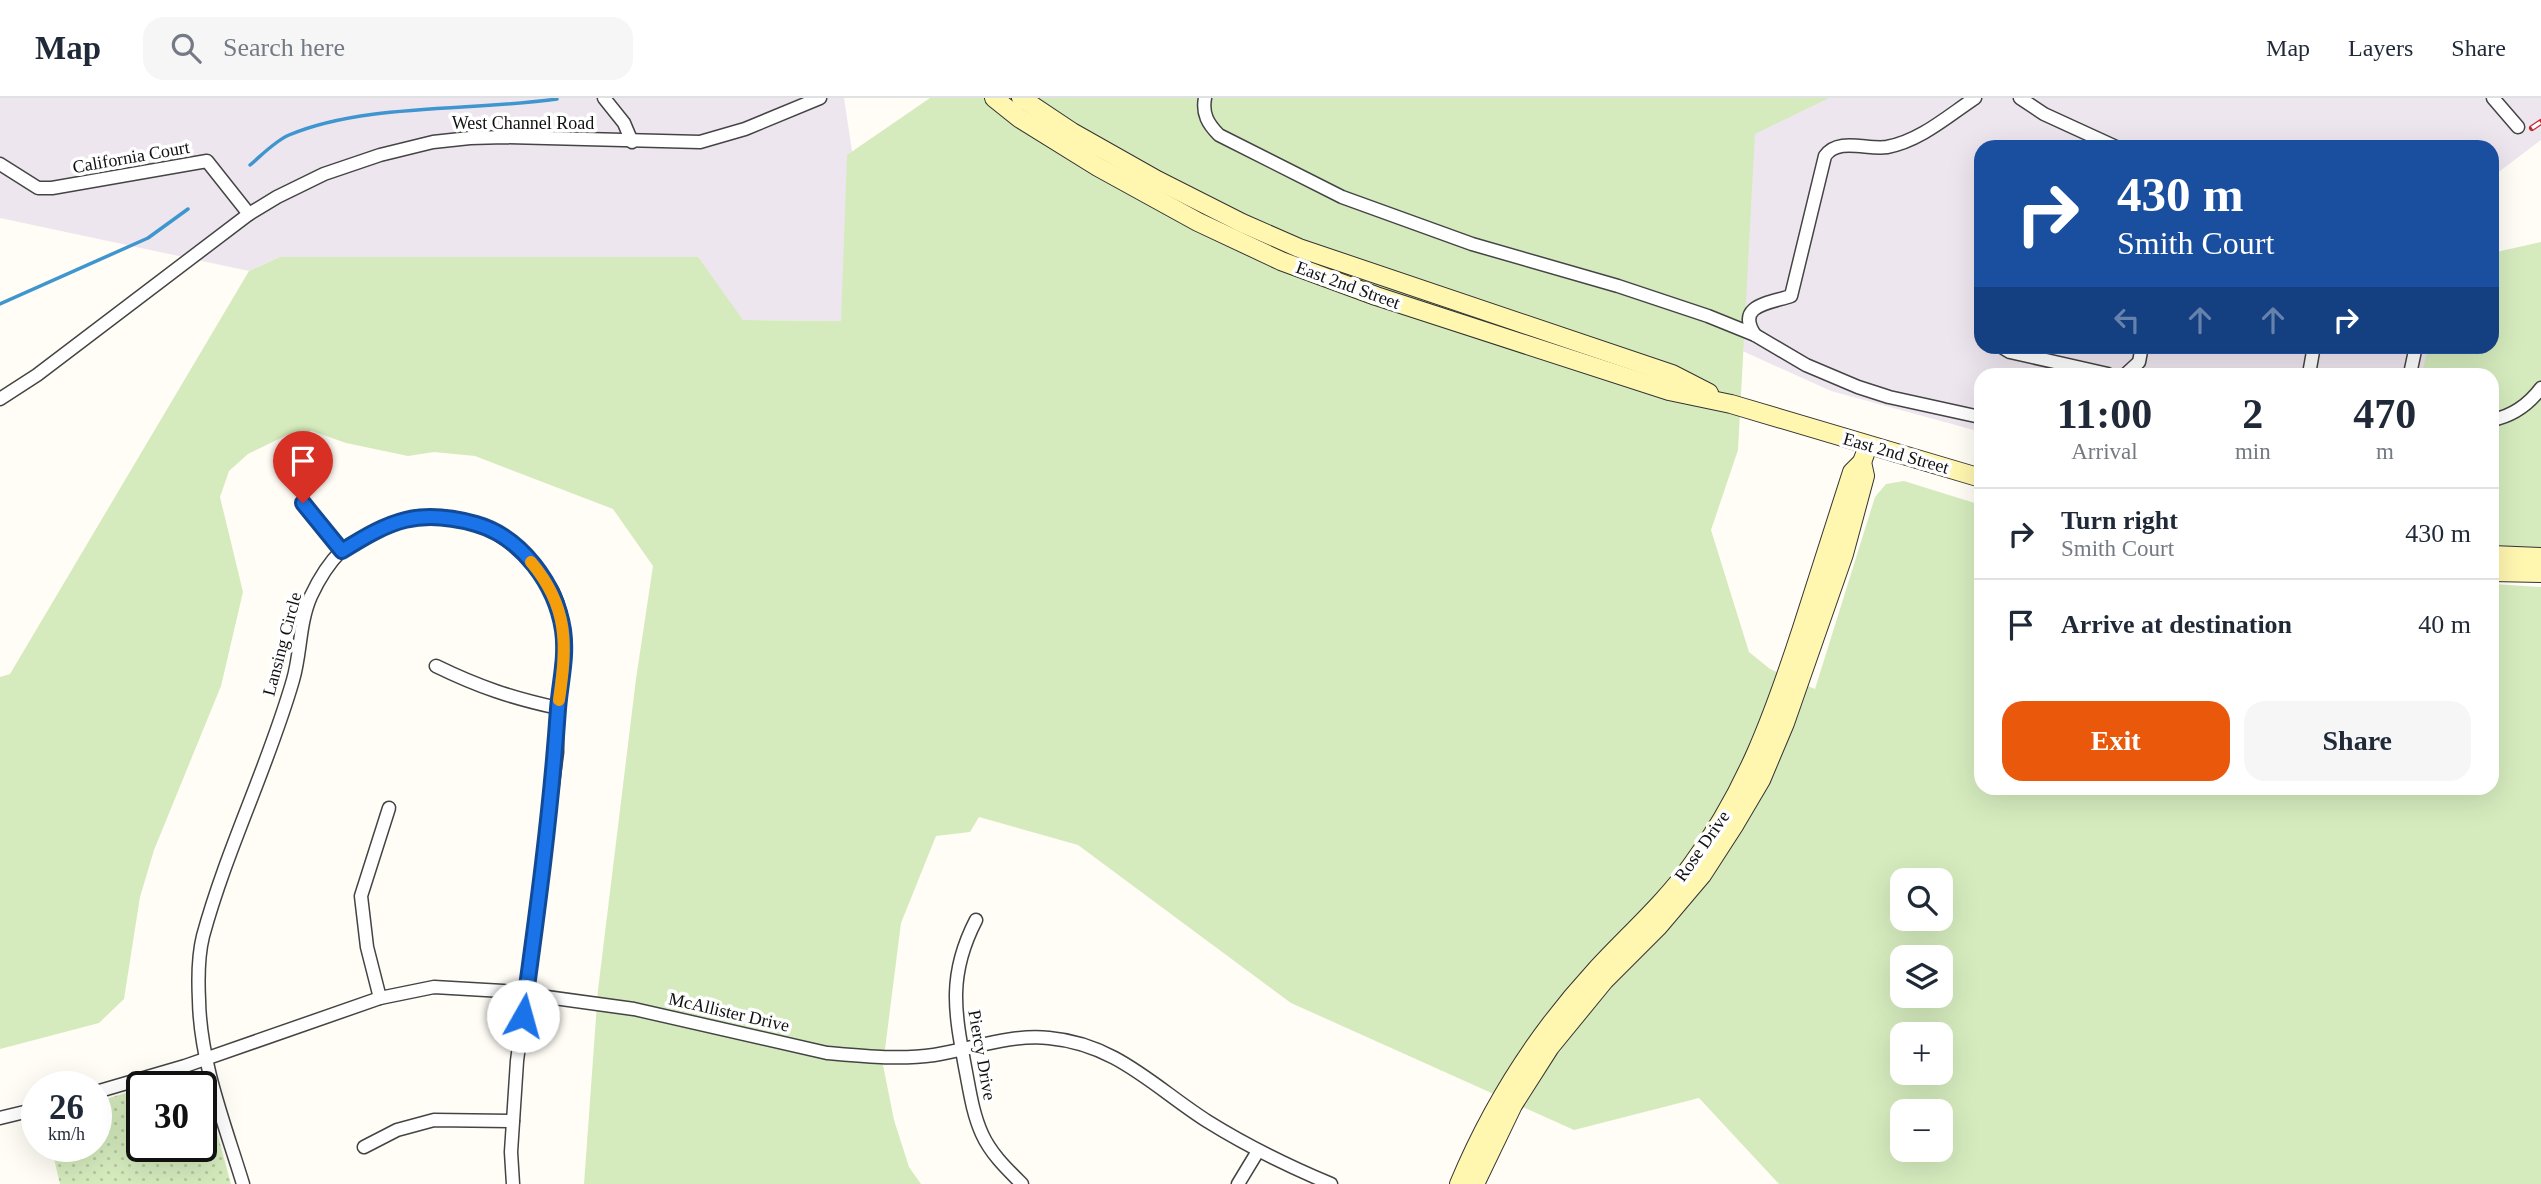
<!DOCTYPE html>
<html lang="en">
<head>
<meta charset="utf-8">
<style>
	:root { --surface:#fff; --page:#f6f6f7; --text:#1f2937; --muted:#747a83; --line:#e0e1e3; --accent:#ea580c }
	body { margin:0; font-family:"Times New Roman",serif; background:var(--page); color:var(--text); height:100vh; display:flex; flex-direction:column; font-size:26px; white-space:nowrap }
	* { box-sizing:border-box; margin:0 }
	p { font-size:23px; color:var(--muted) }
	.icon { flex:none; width:38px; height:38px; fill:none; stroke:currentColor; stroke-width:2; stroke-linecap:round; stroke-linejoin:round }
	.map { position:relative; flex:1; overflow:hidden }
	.sheet { position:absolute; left:1974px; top:270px; width:525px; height:427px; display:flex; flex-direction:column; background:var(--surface); border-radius:21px; box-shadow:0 7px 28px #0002 }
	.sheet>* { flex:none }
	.hud { position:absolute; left:1974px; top:42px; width:525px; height:214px; border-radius:21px; box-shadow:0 7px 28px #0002; background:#1a4fa0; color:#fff; overflow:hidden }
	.tools { position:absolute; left:1890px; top:770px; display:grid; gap:14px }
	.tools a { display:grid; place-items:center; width:63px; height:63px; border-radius:14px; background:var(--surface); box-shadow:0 7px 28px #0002; font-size:35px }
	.speed { position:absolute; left:21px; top:973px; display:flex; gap:14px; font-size:35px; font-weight:700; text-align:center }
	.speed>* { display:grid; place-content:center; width:91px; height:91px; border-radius:50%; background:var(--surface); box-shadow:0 7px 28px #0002; line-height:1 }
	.speed small { font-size:18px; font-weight:400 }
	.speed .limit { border:4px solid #111; border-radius:10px; background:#fff; color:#111 }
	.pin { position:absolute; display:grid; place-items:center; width:60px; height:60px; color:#fff; margin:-72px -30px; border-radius:50% 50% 50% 0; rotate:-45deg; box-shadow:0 0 7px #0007 }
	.pin .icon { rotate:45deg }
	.me { position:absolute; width:77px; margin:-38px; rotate:7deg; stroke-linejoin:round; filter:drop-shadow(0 0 5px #0008) }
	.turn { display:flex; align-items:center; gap:24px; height:147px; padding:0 28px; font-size:32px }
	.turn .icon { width:91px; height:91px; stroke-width:2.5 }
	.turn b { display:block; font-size:49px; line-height:60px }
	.lanes { display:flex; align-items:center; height:66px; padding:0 28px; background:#0003; justify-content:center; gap:35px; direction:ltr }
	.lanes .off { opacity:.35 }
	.eta { display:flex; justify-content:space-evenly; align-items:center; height:119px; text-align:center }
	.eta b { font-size:42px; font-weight:600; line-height:49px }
	.action { display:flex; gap:14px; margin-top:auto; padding:14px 28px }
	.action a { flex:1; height:80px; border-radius:21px; background:var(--accent); color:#fff; font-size:28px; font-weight:600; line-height:80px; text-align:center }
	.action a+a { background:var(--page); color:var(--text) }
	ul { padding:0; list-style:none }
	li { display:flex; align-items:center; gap:21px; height:91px; padding:0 28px; border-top:2px solid var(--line) }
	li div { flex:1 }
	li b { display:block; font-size:26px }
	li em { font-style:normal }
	header { display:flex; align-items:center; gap:42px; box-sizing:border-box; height:98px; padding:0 35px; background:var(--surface); border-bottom:2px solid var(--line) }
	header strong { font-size:33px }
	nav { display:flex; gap:38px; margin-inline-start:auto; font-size:24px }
	.search { width:490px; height:63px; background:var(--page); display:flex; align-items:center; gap:18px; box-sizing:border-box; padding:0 24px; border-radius:21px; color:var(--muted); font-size:26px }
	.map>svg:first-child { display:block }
</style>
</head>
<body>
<header>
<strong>Map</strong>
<div class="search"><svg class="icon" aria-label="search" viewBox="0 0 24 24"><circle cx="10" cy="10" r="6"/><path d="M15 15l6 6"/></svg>Search here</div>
<nav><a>Map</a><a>Layers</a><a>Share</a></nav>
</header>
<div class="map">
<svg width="2541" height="1086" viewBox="0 0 2541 1086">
	<defs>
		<pattern id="park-dots" width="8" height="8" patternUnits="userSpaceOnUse" patternTransform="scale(1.75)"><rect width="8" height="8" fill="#d5ebbd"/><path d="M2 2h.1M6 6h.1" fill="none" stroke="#b6c8a1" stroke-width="1.8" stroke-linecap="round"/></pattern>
	</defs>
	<rect width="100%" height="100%" fill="#fffdf5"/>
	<!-- industrial -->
	<g fill="#eee6ef">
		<path d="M0,0h844l8,53 -11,170 -98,-1 -463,-63 -31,14 -249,-53z"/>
		<path d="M1372,0h1169v42l-49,37v-30h-511v199l452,1 -4,27h-448v58l-150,-41 -177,-80z"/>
	</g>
	<!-- grass -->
	<g fill="#d5ebbd" fill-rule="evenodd">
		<path d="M930,0h899l-74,36 -17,316 -27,80 38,122 21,17 45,20 60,-192 11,-13 18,-3 77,24v283h511v-204l49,3v597h-762l-80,-86 -125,32 -283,-127 -213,-158 -99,-28 -9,15 -34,4 -35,87 -18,142 11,55 15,47 12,17h-337l14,-194 38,-311 17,-113 -40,-57 -138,-53 -41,-4 -26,4 -62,-13 -34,-12 -25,4 -39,19 -19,17 -9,26 23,95 -22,94 -67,164 -14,47 -16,102 -25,24 -99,26v-372l10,-3 239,-403 31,-14h418l45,63 98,1 6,-166zM1902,782h39v39h-39zM1902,859h39v39h-39zM1902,936h39v39h-39zM1902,1013h39v39h-39z"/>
		<path d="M2541,144v306l-49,-2v-172h-70l6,-27 64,-1v-93z"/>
	</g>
	<!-- park -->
	<path fill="url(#park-dots)" d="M192,976l9,5 6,17 24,88h-171l-9,-38h45v-44l46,-14v58h59v-59h-56z"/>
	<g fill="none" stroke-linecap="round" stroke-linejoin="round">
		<!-- stream -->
		<g stroke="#3f96cf" stroke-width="3.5">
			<path d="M250,67c12,-10 25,-24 39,-30 76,-32 185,-24 268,-36"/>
			<path d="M0,206l148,-66 40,-29"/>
		</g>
		<!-- minor casing -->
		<g stroke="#444" stroke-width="15">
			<g id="minor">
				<path d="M604,0l20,25 8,19"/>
				<path d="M1205,0c-3,16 3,26 14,37l123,62 130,47 146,42 90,30 47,19 51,30 52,22 31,10 91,20"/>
				<path d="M2020,0l24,16 72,33"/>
				<path d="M2493,0l25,29"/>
				<path d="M0,66l38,24h14l155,-27 42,53"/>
				<path d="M1755,237c-20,-30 15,-32 36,-39l34,-140c13,-19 42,-6 62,-9 33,-6 61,-31 88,-49"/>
				<path d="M2000,248l10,6 98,22"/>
				<path d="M2126,276l13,-12 3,-16"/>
				<path d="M2309,276l5,-28"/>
				<path d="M2410,276l6,-28"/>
				<path d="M0,301l37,-24 212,-161 28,-17 47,-23 56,-19 53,-13 37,-4 35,-1 195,5 45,-13 75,-31"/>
				<path d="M2492,322c20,-4 37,-16 49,-32"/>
				<path d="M303,405l39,48"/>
				<path d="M436,568c43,21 76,32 122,42"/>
				<path d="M976,822c-29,56 -21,93 -10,152 4,21 7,42 16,62 9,20 25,35 40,50"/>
				<path d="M380,900l-13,-51 -6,-51 28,-88"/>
				<path d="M96,994l89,-26 195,-68 54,-11 69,4 131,18 193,44c35,3 72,7 107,2 38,-6 76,-21 115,-17 67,6 105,49 158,83 40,25 81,45 124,63"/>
				<path d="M0,1020l37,-9"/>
				<path d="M364,1049l33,-17 37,-10 79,1"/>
				<path d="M243,1086c-18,-59 -43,-122 -44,-184 -1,-20 -1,-44 4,-64 24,-88 65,-169 90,-256 8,-27 6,-57 18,-84 7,-15 18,-33 30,-45 6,-6 16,-10 23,-14 62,-38 134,-21 176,37 4,6 10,12 13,18 18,38 8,77 5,117 -1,14 -1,29 -1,43l-40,309 -6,91 2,32"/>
				<path d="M1238,1086l20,-33"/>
			</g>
		</g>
		<!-- secondary casing -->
		<g stroke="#333" stroke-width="20">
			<g id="secondary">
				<path d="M994,0l25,20 79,49 100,55 83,39 95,35 293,95 62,13 250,74"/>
				<path d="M1021,0l51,34 85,48 85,43 57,25 373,126 37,19"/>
				<path d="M2492,457l49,2"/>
				<path d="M2492,474l49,1"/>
				<path d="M1459,1086c33,-79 78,-150 136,-213 32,-35 68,-66 96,-105 55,-74 83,-152 111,-238 17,-52 33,-104 50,-156l10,-10 6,-16"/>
				<path d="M1475,1086l38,-79 37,-58 54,-66 54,-54 44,-52 33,-51 26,-44 24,-57 59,-169 21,-78 -3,-14"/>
			</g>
		</g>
		<!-- minor -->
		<use href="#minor" stroke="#fff" stroke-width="12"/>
		<!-- secondary -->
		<use href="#secondary" stroke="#fff6b0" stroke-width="18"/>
		<!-- rail casing -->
		<g stroke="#c4262e" stroke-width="6">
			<path id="rail" d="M2532,30l9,-6"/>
		</g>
		<!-- rail -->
		<use href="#rail" stroke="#fff" stroke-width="3.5" stroke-dasharray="10" stroke-linecap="butt"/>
	</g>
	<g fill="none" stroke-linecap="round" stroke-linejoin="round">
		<!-- route casing -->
		<g stroke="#114b97" stroke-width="18">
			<path id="route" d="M303,405l39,48c49,-31 76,-43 134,-27 46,13 80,61 87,106 4,27 -3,52 -5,79 -7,103 -21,205 -35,307"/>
		</g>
		<!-- route -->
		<use href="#route" stroke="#1a73e8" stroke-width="12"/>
		<!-- slow -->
		<path stroke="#f59e0b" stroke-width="12" d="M531,464c38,45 36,83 28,138"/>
	</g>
	<g text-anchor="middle" stroke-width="7" stroke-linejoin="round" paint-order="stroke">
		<!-- street labels -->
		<g font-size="18" fill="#111" stroke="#fff">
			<text x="523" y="31">West Channel Road</text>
			<text transform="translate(131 59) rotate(-10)" y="6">California Court</text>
			<text transform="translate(1348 187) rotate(20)" y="6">East 2nd Street</text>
			<text transform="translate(1896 355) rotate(16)" y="6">East 2nd Street</text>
			<text transform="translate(282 546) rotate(-75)" y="6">Lansing Circle</text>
			<text transform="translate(1702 748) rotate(-55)" y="6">Rose Drive</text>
			<text transform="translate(729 914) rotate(13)" y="6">McAllister Drive</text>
			<text transform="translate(982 957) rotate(80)" y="6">Piercy Drive</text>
		</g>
	</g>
</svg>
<div class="tools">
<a><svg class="icon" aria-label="search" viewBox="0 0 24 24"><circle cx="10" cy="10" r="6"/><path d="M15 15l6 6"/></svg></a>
<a><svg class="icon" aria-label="layers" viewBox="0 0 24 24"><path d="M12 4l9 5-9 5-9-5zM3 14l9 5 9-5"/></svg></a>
<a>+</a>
<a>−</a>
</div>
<div class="speed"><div>26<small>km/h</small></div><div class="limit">30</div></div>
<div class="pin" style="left:303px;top:405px;background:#d93025"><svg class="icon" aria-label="arrive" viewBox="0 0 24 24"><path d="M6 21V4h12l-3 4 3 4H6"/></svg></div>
<svg class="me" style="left:523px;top:918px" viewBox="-20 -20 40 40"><circle r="19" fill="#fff"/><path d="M0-13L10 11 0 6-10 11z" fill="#1a73e8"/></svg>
<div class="hud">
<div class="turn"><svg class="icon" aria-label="right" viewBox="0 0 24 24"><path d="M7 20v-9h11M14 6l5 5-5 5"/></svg><div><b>430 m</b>Smith Court</div></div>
<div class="lanes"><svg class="icon off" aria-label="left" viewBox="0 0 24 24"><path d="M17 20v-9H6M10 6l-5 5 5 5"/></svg><svg class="icon off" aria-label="ahead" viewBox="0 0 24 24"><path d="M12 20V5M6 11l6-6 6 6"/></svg><svg class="icon off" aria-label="ahead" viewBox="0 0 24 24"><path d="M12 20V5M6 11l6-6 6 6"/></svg><svg class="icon" aria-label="right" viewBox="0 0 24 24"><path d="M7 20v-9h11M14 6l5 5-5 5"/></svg></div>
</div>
<section class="sheet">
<div class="eta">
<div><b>11:00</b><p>Arrival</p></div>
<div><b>2</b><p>min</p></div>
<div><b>470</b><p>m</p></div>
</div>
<ul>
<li><svg class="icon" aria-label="right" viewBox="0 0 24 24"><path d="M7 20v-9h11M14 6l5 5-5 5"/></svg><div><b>Turn right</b><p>Smith Court</p></div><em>430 m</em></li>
<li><svg class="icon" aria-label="arrive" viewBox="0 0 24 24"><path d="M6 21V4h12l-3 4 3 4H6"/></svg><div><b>Arrive at destination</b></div><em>40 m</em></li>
</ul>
<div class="action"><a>Exit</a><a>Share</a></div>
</section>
</div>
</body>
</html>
